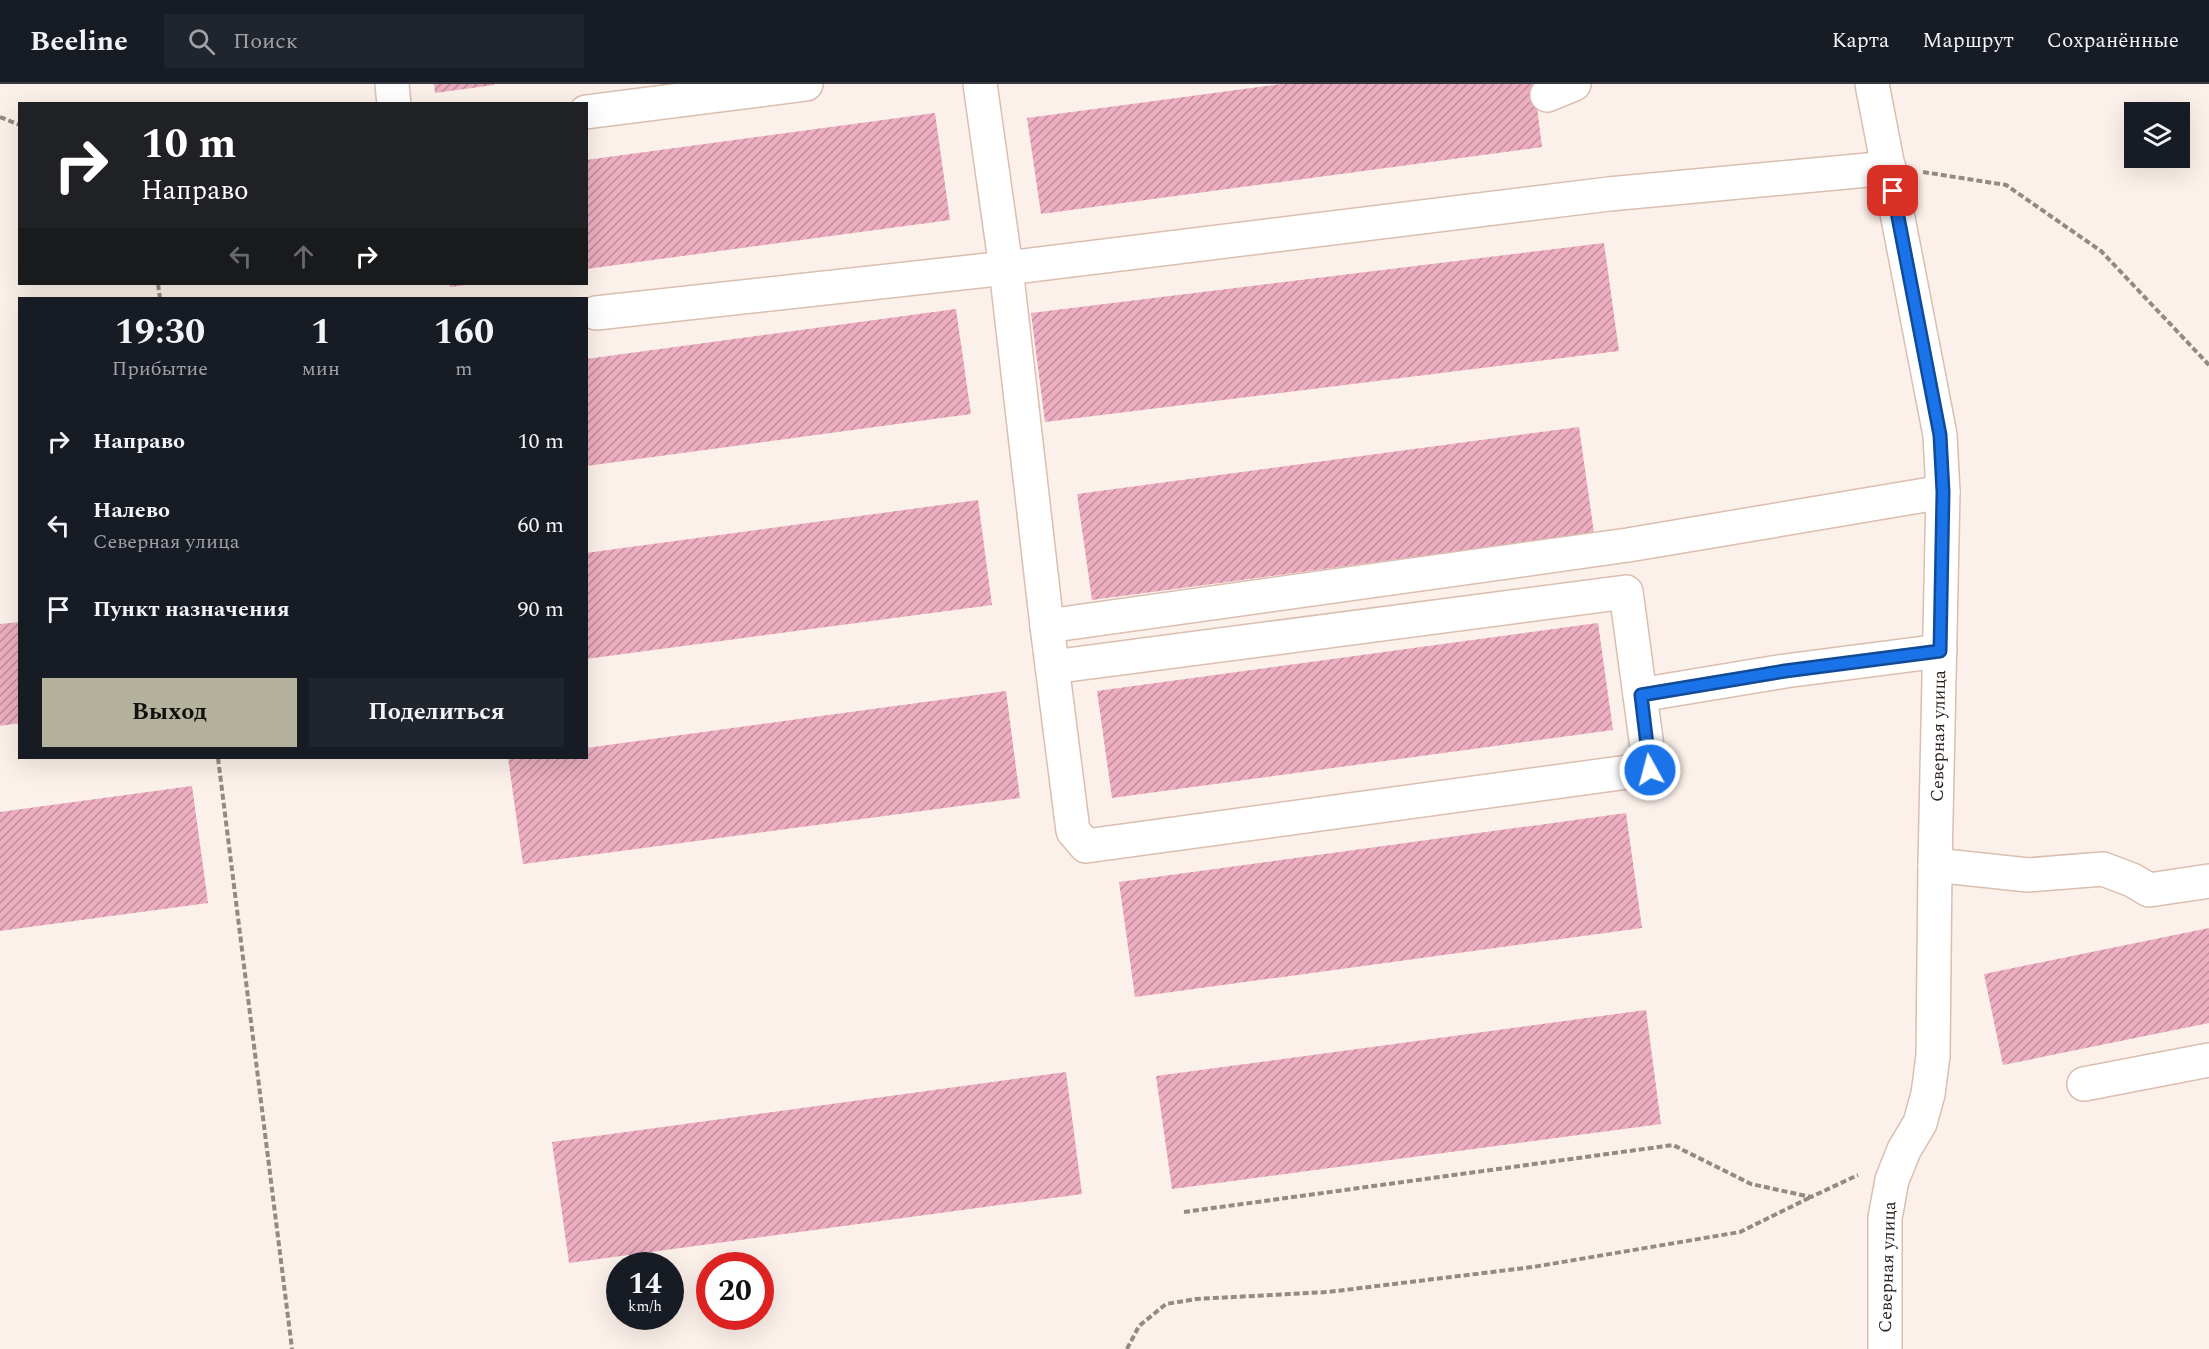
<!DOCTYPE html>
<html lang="ru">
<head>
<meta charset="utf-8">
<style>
	:root { --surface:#171b24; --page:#20242c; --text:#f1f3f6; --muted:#9ea1a6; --line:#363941; --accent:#b4b29c }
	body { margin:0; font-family:Spectral,serif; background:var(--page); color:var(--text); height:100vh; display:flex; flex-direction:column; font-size:22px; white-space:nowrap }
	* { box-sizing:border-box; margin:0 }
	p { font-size:20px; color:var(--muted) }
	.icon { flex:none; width:33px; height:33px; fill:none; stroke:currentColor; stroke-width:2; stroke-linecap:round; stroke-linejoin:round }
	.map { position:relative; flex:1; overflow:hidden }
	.sheet { position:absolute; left:18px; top:213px; width:570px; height:462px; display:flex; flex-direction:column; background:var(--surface); border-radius:0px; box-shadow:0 6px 24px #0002 }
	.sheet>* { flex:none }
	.hud { position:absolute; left:18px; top:18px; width:570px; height:183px; border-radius:0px; box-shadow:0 6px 24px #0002; background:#202124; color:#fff; overflow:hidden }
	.fabs { position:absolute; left:2124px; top:18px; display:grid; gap:12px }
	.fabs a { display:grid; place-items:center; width:66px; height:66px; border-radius:0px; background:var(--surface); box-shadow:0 6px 24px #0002; font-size:30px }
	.speed { position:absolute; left:606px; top:1168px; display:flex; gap:12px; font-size:30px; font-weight:700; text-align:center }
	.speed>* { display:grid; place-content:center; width:78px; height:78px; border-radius:50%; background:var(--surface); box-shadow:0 6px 24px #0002; line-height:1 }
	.speed small { font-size:15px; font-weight:400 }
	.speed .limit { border:9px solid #d22; background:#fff; color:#111 }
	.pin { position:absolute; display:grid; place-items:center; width:51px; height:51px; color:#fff; margin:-26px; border-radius:12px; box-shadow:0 3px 9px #0006 }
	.me { position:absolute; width:66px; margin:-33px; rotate:353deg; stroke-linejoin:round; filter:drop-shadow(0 0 4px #0008) }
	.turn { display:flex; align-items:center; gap:21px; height:126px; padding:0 24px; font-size:27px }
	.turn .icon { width:78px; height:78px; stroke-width:2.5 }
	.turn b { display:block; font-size:42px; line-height:51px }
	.lanes { display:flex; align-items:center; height:57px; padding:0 24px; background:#0003; justify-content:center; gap:30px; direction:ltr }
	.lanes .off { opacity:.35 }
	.eta { display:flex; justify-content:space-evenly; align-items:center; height:102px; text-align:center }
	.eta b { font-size:36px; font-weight:700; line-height:42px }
	.button { display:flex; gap:12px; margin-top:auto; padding:12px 24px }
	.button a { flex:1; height:69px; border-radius:0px; background:var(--accent); color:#111; font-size:24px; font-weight:700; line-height:69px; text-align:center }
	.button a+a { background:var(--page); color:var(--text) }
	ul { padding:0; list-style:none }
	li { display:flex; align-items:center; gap:18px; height:84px; padding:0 24px }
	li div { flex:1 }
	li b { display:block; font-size:22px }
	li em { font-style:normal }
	header { display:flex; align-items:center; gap:36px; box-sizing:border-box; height:84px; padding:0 30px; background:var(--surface); border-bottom:2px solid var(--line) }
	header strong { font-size:28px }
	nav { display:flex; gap:33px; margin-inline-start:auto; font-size:21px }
	.search { width:420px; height:54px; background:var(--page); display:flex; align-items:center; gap:15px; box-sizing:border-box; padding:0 21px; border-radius:0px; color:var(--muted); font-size:22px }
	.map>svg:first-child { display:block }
</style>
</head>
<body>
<header>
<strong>Beeline</strong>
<div class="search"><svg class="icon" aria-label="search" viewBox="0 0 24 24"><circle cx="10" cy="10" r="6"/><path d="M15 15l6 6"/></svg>Поиск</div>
<nav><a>Карта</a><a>Маршрут</a><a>Сохранённые</a></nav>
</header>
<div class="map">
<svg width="2209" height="1265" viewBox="0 0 2209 1265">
	<defs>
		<pattern id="building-hatch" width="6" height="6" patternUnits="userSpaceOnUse" patternTransform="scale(1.5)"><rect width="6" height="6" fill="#ecaec0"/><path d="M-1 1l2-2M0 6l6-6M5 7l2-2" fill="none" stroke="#c08d9b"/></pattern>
	</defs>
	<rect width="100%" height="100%" fill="#fcf0ea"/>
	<!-- building -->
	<g fill="url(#building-hatch)">
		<path d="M434,0h60v1l-59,8z"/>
		<path d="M1281,0h253l8,63 -501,67 -14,-96z"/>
		<path d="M935,29l15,107 -364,49v-109z"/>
		<path d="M1604,159l15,108 -574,71 -14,-109z"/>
		<path d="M449,200h17v1l-16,2z"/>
		<path d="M956,225l15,105 -385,52v-107z"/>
		<path d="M1579,343l15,106 -502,67 -15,-106z"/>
		<path d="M978,416l14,105 -406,54v-106z"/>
		<path d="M20,538v101l-20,3v-102z"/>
		<path d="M1598,539l15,107 -501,68 -15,-107z"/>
		<path d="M1006,607l14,107 -497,66 -15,-106h78v-10z"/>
		<path d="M192,702l16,117 -208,28v-119z"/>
		<path d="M1626,729l16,115 -507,69 -16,-115z"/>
		<path d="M2209,844v95l-206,42 -19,-91z"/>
		<path d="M1646,926l15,114 -489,65 -16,-113z"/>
		<path d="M1066,988l16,122 -513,69 -17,-121z"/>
	</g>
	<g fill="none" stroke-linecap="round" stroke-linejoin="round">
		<!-- minor casing -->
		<g stroke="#dabeaf" stroke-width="36">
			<g id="minor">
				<path d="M392,0l2,20"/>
				<path d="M980,0l26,184 41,358 26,205 13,15 564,-77 -24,-177 -574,75"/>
				<path d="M1872,0l68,351 3,57 -8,373 -2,191 -5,38 -8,29 -16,27 -12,30 -7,38v131"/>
				<path d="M1547,11l27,-11"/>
				<path d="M586,28l220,-28"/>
				<path d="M596,229l410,-45 603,-74 280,-26"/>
				<path d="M1047,542l581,-81 315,-53"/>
				<path d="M1640,611l145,-24 155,-20"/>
				<path d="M1935,781l93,10 75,-6 29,11 17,10 60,-9"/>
				<path d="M2084,1000l125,-24"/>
			</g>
		</g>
		<!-- path -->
		<g stroke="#958984" stroke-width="4" stroke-dasharray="6 3" stroke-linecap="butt">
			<path d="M0,33l20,8"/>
			<path d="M1923,88l83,13 95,66 108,114"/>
			<path d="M158,200l2,14"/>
			<path d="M218,674l74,591"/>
			<path d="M1184,1128l489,-67 78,39 60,13 47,-22"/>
			<path d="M1127,1265l12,-23 27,-22 30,-5 132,-7 205,-25 207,-35 71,-35"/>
		</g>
		<!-- minor -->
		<use href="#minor" stroke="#fff" stroke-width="33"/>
	</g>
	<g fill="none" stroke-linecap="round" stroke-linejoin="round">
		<!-- route casing -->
		<g stroke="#114b97" stroke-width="15">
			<path id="route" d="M1650,686l-9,-75 144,-24 155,-20 3,-159 -3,-57 -47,-244"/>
		</g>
		<!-- route -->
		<use href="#route" stroke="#1a73e8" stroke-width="10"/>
	</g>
	<g text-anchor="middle" stroke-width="5" stroke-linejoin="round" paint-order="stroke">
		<!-- street labels -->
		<g font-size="18" fill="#2f241f" stroke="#fff">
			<text transform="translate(1938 652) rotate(-89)" y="6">Северная улица</text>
			<text transform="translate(1887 1183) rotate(-88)" y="6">Северная улица</text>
		</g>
	</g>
</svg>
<div class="fabs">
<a><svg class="icon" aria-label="layers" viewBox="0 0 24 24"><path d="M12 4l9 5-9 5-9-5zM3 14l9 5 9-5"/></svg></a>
</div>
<div class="speed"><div>14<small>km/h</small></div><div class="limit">20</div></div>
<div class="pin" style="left:1893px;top:107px;background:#d93025"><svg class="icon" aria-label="arrive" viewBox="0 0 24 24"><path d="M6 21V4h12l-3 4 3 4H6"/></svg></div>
<svg class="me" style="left:1650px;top:686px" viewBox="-20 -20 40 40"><circle r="17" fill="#1a73e8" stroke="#fff" stroke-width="3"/><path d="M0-11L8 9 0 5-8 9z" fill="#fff"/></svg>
<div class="hud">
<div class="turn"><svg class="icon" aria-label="right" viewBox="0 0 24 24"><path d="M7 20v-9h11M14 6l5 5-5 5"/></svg><div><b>10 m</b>Направо</div></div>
<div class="lanes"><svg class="icon off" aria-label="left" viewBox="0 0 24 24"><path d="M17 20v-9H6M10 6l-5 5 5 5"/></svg><svg class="icon off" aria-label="ahead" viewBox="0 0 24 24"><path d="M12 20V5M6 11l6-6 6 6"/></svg><svg class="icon" aria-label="right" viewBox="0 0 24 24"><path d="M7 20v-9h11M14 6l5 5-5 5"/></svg></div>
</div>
<section class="sheet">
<div class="eta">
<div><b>19:30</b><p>Прибытие</p></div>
<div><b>1</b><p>мин</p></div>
<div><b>160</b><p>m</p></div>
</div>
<ul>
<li><svg class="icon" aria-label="right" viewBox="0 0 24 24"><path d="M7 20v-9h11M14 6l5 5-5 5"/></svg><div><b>Направо</b></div><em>10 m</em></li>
<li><svg class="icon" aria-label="left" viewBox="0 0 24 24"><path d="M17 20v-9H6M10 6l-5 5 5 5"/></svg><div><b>Налево</b><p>Северная улица</p></div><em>60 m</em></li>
<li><svg class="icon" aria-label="arrive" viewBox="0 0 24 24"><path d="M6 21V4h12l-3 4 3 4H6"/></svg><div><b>Пункт назначения</b></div><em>90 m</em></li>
</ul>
<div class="button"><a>Выход</a><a>Поделиться</a></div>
</section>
</div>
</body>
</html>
